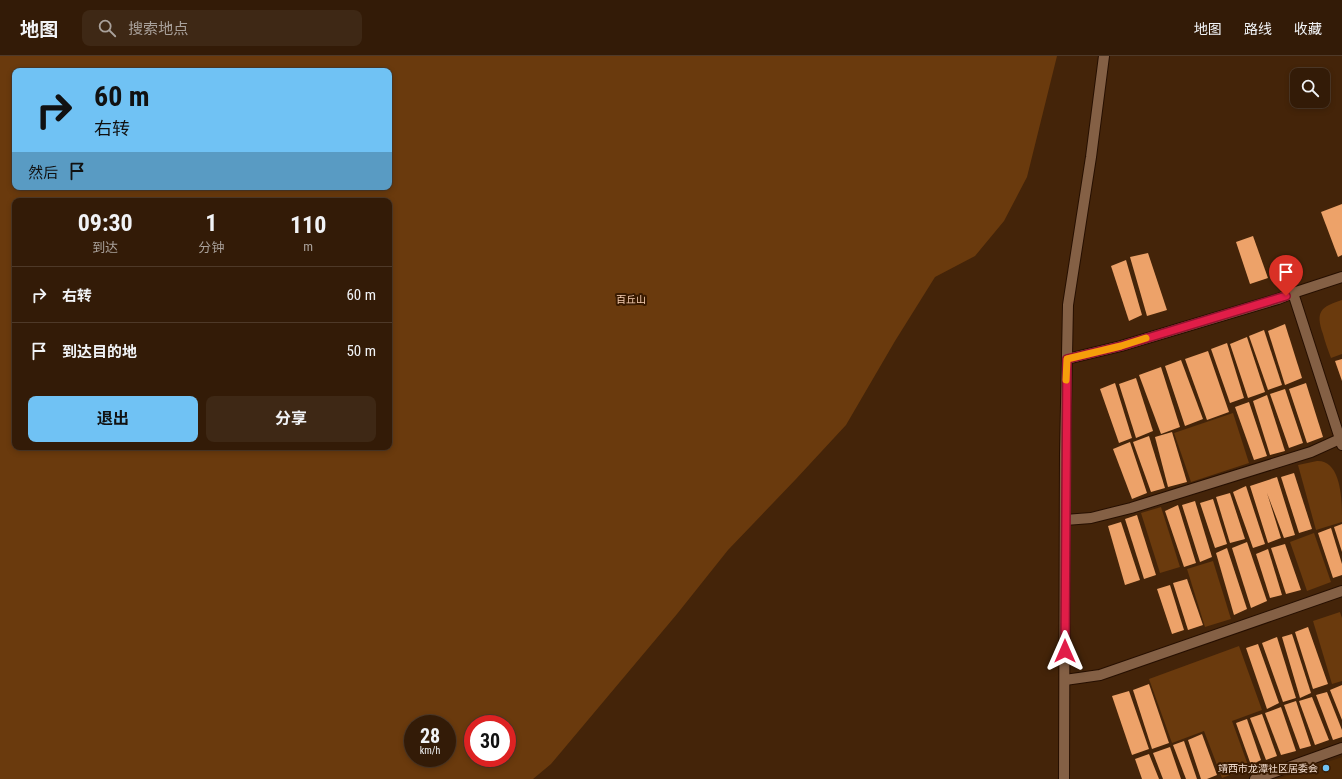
<!DOCTYPE html>
<html lang="zh">
<head>
<meta charset="utf-8">
<style>
	:root { --surface:#331b07; --page:#3e2815; --text:#f1f3f6; --muted:#a9a19b; --line:#4e3928; --accent:#70c2f4 }
	body { margin:0; font-family:"Roboto Condensed","Noto Sans SC",sans-serif; background:var(--page); color:var(--text); height:100vh; display:flex; flex-direction:column; font-size:15px; white-space:nowrap }
	* { box-sizing:border-box; margin:0 }
	p { font-size:13px; color:var(--muted) }
	.icon { flex:none; width:22px; height:22px; fill:none; stroke:currentColor; stroke-width:2; stroke-linecap:round; stroke-linejoin:round }
	.map { position:relative; flex:1; overflow:hidden }
	.details { position:absolute; left:12px; top:142px; width:380px; height:252px; display:flex; flex-direction:column; background:var(--surface); border-radius:8px; box-shadow:0 2px 6px #0003,0 0 0 1px var(--line) }
	.details>* { flex:none }
	.top-card { position:absolute; left:12px; top:12px; width:380px; height:122px; border-radius:8px; box-shadow:0 2px 6px #0003,0 0 0 1px var(--line); background:#70c2f4; color:#111; overflow:hidden }
	.tools { position:absolute; left:1290px; top:12px; display:grid; gap:8px }
	.tools a { display:grid; place-items:center; width:40px; height:40px; border-radius:8px; background:var(--surface); box-shadow:0 2px 6px #0003,0 0 0 1px var(--line); font-size:20px }
	.speed { position:absolute; left:404px; top:659px; display:flex; gap:8px; font-size:20px; font-weight:700; text-align:center }
	.speed>* { display:grid; place-content:center; width:52px; height:52px; border-radius:50%; background:var(--surface); box-shadow:0 2px 6px #0003,0 0 0 1px var(--line); line-height:1 }
	.speed small { font-size:10px; font-weight:400 }
	.speed .limit { border:6px solid #d22; background:#fff; color:#111 }
	.pin { position:absolute; display:grid; place-items:center; width:34px; height:34px; color:#fff; margin:-41px -17px; border-radius:50% 50% 50% 0; rotate:-45deg; box-shadow:0 0 4px #0007 }
	.pin .icon { rotate:45deg }
	.me { position:absolute; width:44px; margin:-22px; rotate:0deg; stroke-linejoin:round; filter:drop-shadow(0 0 3px #0008) }
	.turn { display:flex; align-items:center; gap:14px; height:84px; padding:0 16px; font-size:18px }
	.turn .icon { width:52px; height:52px; stroke-width:2.5 }
	.turn b { display:block; font-size:28px; line-height:34px }
	.then { display:flex; align-items:center; height:38px; padding:0 16px; background:#0003; gap:8px; font-size:15px }
	.eta { display:flex; justify-content:space-evenly; align-items:center; height:68px; text-align:center }
	.eta b { font-size:24px; font-weight:700; line-height:28px }
	.cta { display:flex; gap:8px; margin-top:auto; padding:8px 16px }
	.cta a { flex:1; height:46px; border-radius:8px; background:var(--accent); color:#111; font-size:16px; font-weight:700; line-height:46px; text-align:center }
	.cta a+a { background:var(--page); color:var(--text) }
	ul { padding:0; list-style:none }
	li { display:flex; align-items:center; gap:12px; height:56px; padding:0 16px; border-top:1px solid var(--line) }
	li div { flex:1 }
	li b { display:block; font-size:15px }
	li em { font-style:normal }
	header { display:flex; align-items:center; gap:24px; box-sizing:border-box; height:56px; padding:0 20px; background:var(--surface); border-bottom:1px solid var(--line) }
	header strong { font-size:19px }
	nav { display:flex; gap:22px; margin-inline-start:auto; font-size:14px }
	.search { width:280px; height:36px; background:var(--page); display:flex; align-items:center; gap:10px; box-sizing:border-box; padding:0 14px; border-radius:8px; color:var(--muted); font-size:15px }
	.map>svg:first-child { display:block }
</style>
</head>
<body>
<header>
<strong>地图</strong>
<div class="search"><svg class="icon" aria-label="search" viewBox="0 0 24 24"><circle cx="10" cy="10" r="6"/><path d="M15 15l6 6"/></svg>搜索地点</div>
<nav><a>地图</a><a>路线</a><a>收藏</a></nav>
</header>
<div class="map">
<svg width="1342" height="723" viewBox="0 0 1342 723">
	<rect width="100%" height="100%" fill="#442409"/>
	<!-- built -->
	<path fill="#4f2a07" d="M1342,701v22h-65z"/>
	<!-- green -->
	<g fill="#6a3a0d" fill-rule="evenodd">
		<path d="M0,0h1057l-30,121 -23,44 -29,35 -40,21 -40,64 -49,84 -50,54 -68,71 -51,64 -126,150 -18,15h-533zM15,15h374v116h-374zM15,145h374v246h-374zM413,668h34v34h-34zM473,668h34v34h-34z"/>
		<path d="M1342,244v54l-11,4c-3,-8 -6,-16 -8,-24 -8,-23 -2,-27 19,-34z"/>
		<path d="M1233,357l16,50 -58,19 -17,-49z"/>
		<path d="M1317,405c25,-1 25,41 25,61l-26,8 -18,-65z"/>
		<path d="M1161,451l19,60 -20,6 -19,-60z"/>
		<path d="M1314,477l17,49 -24,9 -17,-49z"/>
		<path d="M1213,505l18,58 -26,8 -18,-58z"/>
		<path d="M1340,556l2,6v63l-10,3 -19,-63z"/>
		<path d="M1239,590l23,64 -30,11 17,47 -27,10 -18,-47 -32,12 -23,-64z"/>
	</g>
	<!-- building -->
	<g fill="#eda269">
		<path d="M1342,148v51l-4,2 -17,-45z"/>
		<path d="M1253,180l15,42 -18,6 -14,-42z"/>
		<path d="M1148,197l19,57 -20,6 -17,-59z"/>
		<path d="M1126,204l16,55 -13,6 -18,-55z"/>
		<path d="M1285,268l17,54 -17,7 -17,-54z"/>
		<path d="M1264,274l18,55 -14,5 -19,-54z"/>
		<path d="M1247,281l18,55 -17,6 -18,-54z"/>
		<path d="M1227,287l17,55 -14,5 -19,-54z"/>
		<path d="M1208,295l21,61 -22,8 -22,-61z"/>
		<path d="M1342,303v22l-7,-20z"/>
		<path d="M1181,304l22,59 -18,7 -20,-60z"/>
		<path d="M1161,311l19,60 -19,7 -22,-59z"/>
		<path d="M1136,322l17,53 -17,7 -17,-54z"/>
		<path d="M1115,327l17,55 -13,5 -19,-54z"/>
		<path d="M1306,327l17,54 -16,6 -18,-54z"/>
		<path d="M1285,333l18,54 -14,5 -19,-54z"/>
		<path d="M1267,339l18,56 -15,4 -17,-54z"/>
		<path d="M1249,346l18,54 -13,4 -19,-53z"/>
		<path d="M1172,376l15,50 -19,5 -13,-50z"/>
		<path d="M1149,380l16,52 -14,4 -18,-50z"/>
		<path d="M1130,386l17,51 -15,6 -19,-50z"/>
		<path d="M1294,417l18,56 -13,4 -18,-56z"/>
		<path d="M1277,421l18,58 -11,3 -17,-45 14,45 -13,5 -18,-57z"/>
		<path d="M1246,430l19,58 -12,4 -20,-56z"/>
		<path d="M1230,437l15,46 -15,4 -14,-46z"/>
		<path d="M1213,443l14,45 -12,4 -15,-45z"/>
		<path d="M1195,445l17,56 -12,5 -18,-57z"/>
		<path d="M1178,449l18,58 -12,4 -19,-56z"/>
		<path d="M1137,459l19,60 -12,4 -19,-60z"/>
		<path d="M1121,466l19,58 -15,5 -17,-59z"/>
		<path d="M1342,468v28l-8,-25z"/>
		<path d="M1331,472l11,36v11l-9,3 -15,-45z"/>
		<path d="M1247,486l20,59 -16,7 -19,-60z"/>
		<path d="M1285,488l16,46 -15,4 -15,-46z"/>
		<path d="M1227,492l20,61 -13,6 -18,-62z"/>
		<path d="M1268,493l14,46 -12,3 -14,-44z"/>
		<path d="M1187,523l16,46 -15,5 -15,-47z"/>
		<path d="M1170,529l14,45 -12,4 -15,-45z"/>
		<path d="M1308,571l20,57 -15,5 -18,-57z"/>
		<path d="M1292,578l19,59 -11,5 -18,-61z"/>
		<path d="M1277,581l19,61 -13,4 -21,-59z"/>
		<path d="M1258,588l21,59 -12,6 -21,-61z"/>
		<path d="M1149,628l20,59 -17,6 -19,-59z"/>
		<path d="M1342,629v35l-12,-30z"/>
		<path d="M1129,635l20,58 -17,6 -20,-59z"/>
		<path d="M1327,636l15,38v7l-9,3 -17,-45z"/>
		<path d="M1312,641l17,43 -14,5 -16,-44z"/>
		<path d="M1296,645l15,45 -11,3 -16,-44z"/>
		<path d="M1281,651l15,44 -15,4 -16,-42z"/>
		<path d="M1262,658l15,42 -11,4 -16,-42z"/>
		<path d="M1247,663l14,41 -10,5 -15,-42z"/>
		<path d="M1202,678l15,41 -10,4h-6l-13,-39z"/>
		<path d="M1184,685l13,38h-11l-13,-34z"/>
		<path d="M1170,691l11,32h-18l-10,-26z"/>
		<path d="M1149,698l10,25h-17l-7,-20z"/>
	</g>
	<g fill="none" stroke-linecap="round" stroke-linejoin="round">
		<!-- minor casing -->
		<g stroke="#260f00" stroke-width="12">
			<g id="minor">
				<path d="M1342,221l-49,16 49,152"/>
				<path d="M1067,303l54,-13 157,-47 15,-6"/>
				<path d="M1065,464l26,-2 40,-10 180,-56 31,-14"/>
				<path d="M1065,624l35,-5 242,-84"/>
				<path d="M1064,723l1,-325 3,-149 23,-148 13,-101"/>
				<path d="M1255,723l87,-31"/>
			</g>
		</g>
		<!-- minor -->
		<use href="#minor" stroke="#846045" stroke-width="10"/>
	</g>
	<g fill="none" stroke-linecap="round" stroke-linejoin="round">
		<!-- route casing -->
		<g stroke="#92132f" stroke-width="10">
			<path id="route" d="M1065,595l2,-292 54,-13 165,-50"/>
		</g>
		<!-- route -->
		<use href="#route" stroke="#e11d48" stroke-width="7"/>
		<!-- slow -->
		<path stroke="#f59e0b" stroke-width="7" d="M1066,324l1,-21 54,-13 25,-8"/>
	</g>
	<!-- markers -->
	<circle fill="#70c2f4" stroke="#391a00" stroke-width="1.5" cx="1326" cy="712" r="4"/>
	<g text-anchor="middle" stroke-width="4" stroke-linejoin="round" paint-order="stroke">
		<!-- park labels -->
		<g font-size="10" fill="#f6ceb2" stroke="#391a00">
			<text x="631" y="247">百丘山</text>
		</g>
		<!-- poi labels -->
		<g font-size="10" fill="#f3decf" stroke="#391a00" text-anchor="end">
			<text x="1318" y="716">靖西市龙潭社区居委会</text>
		</g>
	</g>
</svg>
<div class="tools">
<a><svg class="icon" aria-label="search" viewBox="0 0 24 24"><circle cx="10" cy="10" r="6"/><path d="M15 15l6 6"/></svg></a>
</div>
<div class="speed"><div>28<small>km/h</small></div><div class="limit">30</div></div>
<div class="pin" style="left:1286px;top:240px;background:#d93025"><svg class="icon" aria-label="arrive" viewBox="0 0 24 24"><path d="M6 21V4h12l-3 4 3 4H6"/></svg></div>
<svg class="me" style="left:1065px;top:595px" viewBox="-20 -20 40 40"><path d="M0-17L14 15 0 8-14 15z" fill="#e11d48" stroke="#fff" stroke-width="4"/></svg>
<div class="top-card">
<div class="turn"><svg class="icon" aria-label="right" viewBox="0 0 24 24"><path d="M7 20v-9h11M14 6l5 5-5 5"/></svg><div><b>60 m</b>右转</div></div>
<div class="then">然后<svg class="icon" aria-label="arrive" viewBox="0 0 24 24"><path d="M6 21V4h12l-3 4 3 4H6"/></svg></div>
</div>
<section class="details">
<div class="eta">
<div><b>09:30</b><p>到达</p></div>
<div><b>1</b><p>分钟</p></div>
<div><b>110</b><p>m</p></div>
</div>
<ul>
<li><svg class="icon" aria-label="right" viewBox="0 0 24 24"><path d="M7 20v-9h11M14 6l5 5-5 5"/></svg><div><b>右转</b></div><em>60 m</em></li>
<li><svg class="icon" aria-label="arrive" viewBox="0 0 24 24"><path d="M6 21V4h12l-3 4 3 4H6"/></svg><div><b>到达目的地</b></div><em>50 m</em></li>
</ul>
<div class="cta"><a>退出</a><a>分享</a></div>
</section>
</div>
</body>
</html>
